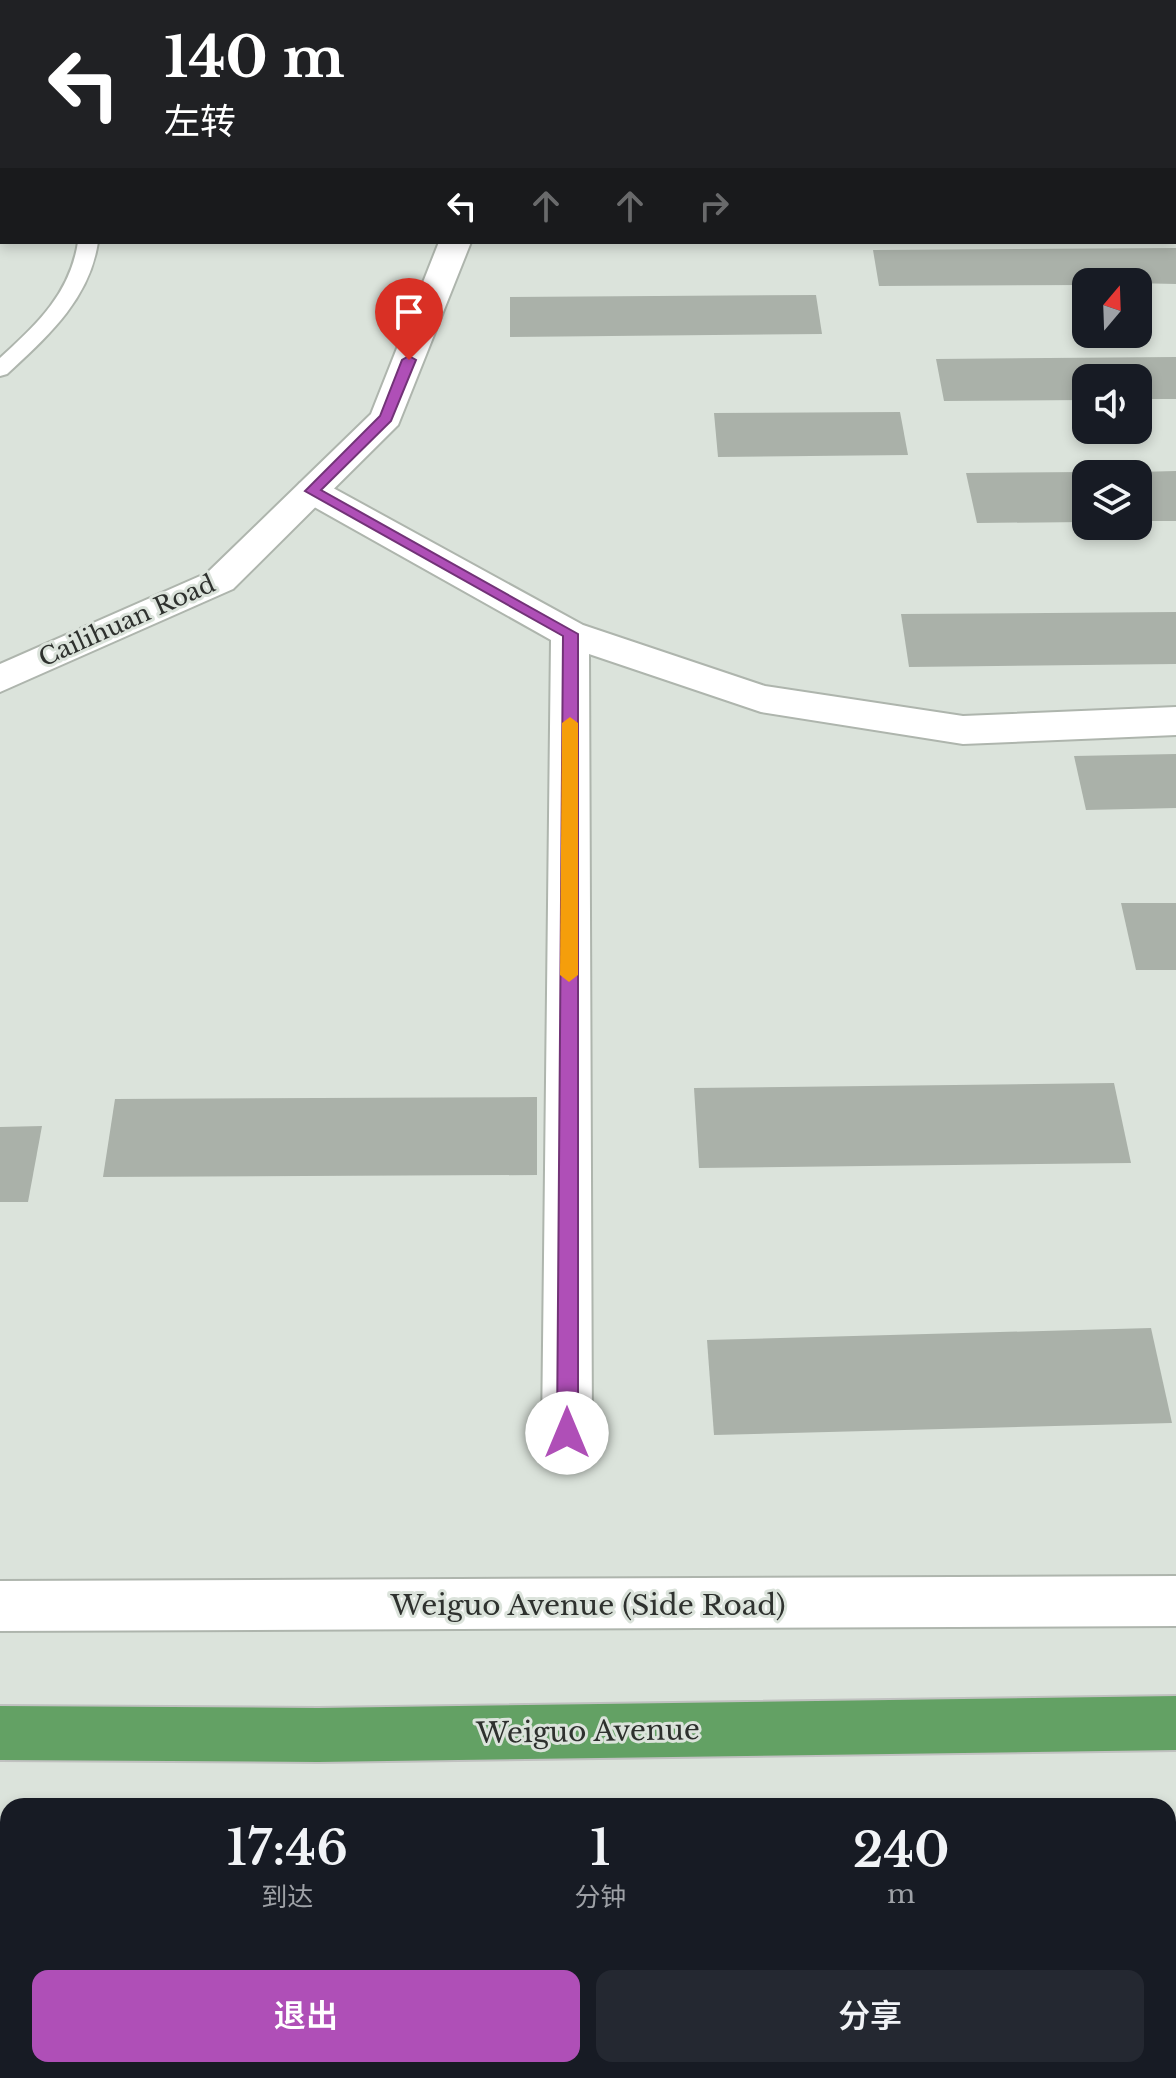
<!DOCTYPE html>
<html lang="zh">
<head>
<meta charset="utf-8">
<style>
	:root { --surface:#171b24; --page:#242831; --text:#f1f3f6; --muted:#9ea1a6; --accent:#af4fb7 }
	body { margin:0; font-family:"Libre Baskerville","Noto Sans SC",serif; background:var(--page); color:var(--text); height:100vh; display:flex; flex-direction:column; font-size:30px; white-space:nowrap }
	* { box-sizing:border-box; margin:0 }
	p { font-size:26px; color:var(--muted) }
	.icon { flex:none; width:44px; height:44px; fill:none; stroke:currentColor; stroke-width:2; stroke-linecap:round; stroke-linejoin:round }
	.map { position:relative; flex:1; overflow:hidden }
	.side { position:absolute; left:0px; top:1798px; width:1176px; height:280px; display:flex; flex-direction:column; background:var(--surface); border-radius:24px 24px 0 0; box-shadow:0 4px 12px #0003 }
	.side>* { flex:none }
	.banner { position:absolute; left:0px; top:0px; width:1176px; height:244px; box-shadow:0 4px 12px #0003; background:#202124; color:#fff; overflow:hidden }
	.needle { width:52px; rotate:19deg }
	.buttons { position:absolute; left:1072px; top:268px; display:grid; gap:16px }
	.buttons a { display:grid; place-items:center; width:80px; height:80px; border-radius:16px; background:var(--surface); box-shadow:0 4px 12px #0003; font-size:40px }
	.pin { position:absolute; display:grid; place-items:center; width:68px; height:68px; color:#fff; margin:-82px -34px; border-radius:50% 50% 50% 0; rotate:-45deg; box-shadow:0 0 8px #0007 }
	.pin .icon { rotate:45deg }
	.me { position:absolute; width:88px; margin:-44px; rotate:0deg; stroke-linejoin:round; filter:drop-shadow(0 0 6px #0008) }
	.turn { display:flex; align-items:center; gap:28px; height:168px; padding:0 32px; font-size:36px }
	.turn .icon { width:104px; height:104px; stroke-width:2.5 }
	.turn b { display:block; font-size:56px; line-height:68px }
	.lanes { display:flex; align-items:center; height:76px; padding:0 32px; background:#0003; justify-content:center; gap:40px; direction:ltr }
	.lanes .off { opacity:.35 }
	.eta { display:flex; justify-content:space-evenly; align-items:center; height:136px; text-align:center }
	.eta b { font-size:48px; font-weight:600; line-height:56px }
	.cta { display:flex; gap:16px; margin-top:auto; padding:16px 32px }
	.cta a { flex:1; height:92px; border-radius:16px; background:var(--accent); color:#fff; font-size:32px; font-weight:600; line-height:92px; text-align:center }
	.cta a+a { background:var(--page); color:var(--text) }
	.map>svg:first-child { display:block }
</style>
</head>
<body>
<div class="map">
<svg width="1176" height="2078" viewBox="0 0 1176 2078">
	<rect width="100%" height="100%" fill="#dbe3db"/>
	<!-- building -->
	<g fill="#aab1a9">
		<path d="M1176,248v36l-90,-2v3l-207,1 -6,-36z"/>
		<path d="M816,295l6,39 -312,3v-40z"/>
		<path d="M1176,357v42h-38v-21h-52v22l-142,1 -8,-42z"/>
		<path d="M900,412l8,43 -190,2 -4,-44z"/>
		<path d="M1176,471v50h-38v-49z"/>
		<path d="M1086,472v50l-109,1 -11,-50z"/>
		<path d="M1176,612v52l-267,3 -8,-53z"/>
		<path d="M1176,754v54l-90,2 -12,-54z"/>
		<path d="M1121,903h55v67h-40z"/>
		<path d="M1114,1083l17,80 -432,5 -5,-80z"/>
		<path d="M537,1097v78l-434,2 12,-78z"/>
		<path d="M42,1126l-14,76h-28v-75z"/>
		<path d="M1151,1328l21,95 -458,12 -7,-95z"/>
	</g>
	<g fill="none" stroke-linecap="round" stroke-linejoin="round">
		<!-- lane casing -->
		<g stroke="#aeb5ad" stroke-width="4">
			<g id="lane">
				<path d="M0,113l2,1v12l-2,-1z"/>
				<path d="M78,242h20c-9,58 -50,94 -91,132l-7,2v-18c37,-34 70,-64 78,-116z"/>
			</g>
		</g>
		<!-- street casing -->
		<g stroke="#aeb5ad" stroke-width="4">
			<g id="street">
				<path d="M179,0h33l-35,2z"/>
				<path d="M2,77v18l-2,1v-18z"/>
				<path d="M312,480l12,3 259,142 182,61 198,30 213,-9v28l-213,9 -202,-32 -172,-58 3,779 -7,16 -18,7 -18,-7 -7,-16 9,-793 -251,-141 -6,-8 6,-8z"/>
			</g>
		</g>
		<!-- secondary casing -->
		<g stroke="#aeb5ad" stroke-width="4">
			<g id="secondary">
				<path d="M297,0h28l2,2h-28z"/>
				<path d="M439,242h32l-73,183 -165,164 -233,103v-28l207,-91 164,-159z"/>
				<path d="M1176,1576v50l-1176,5v-50z"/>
			</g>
		</g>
		<!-- highway casing -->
		<g stroke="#c0c1c0" stroke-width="4">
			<g id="highway">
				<path d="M1176,1696v54l-858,12 -318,-2v-54l318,2z"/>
				<rect x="1168" y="1871" width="8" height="58"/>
				<rect x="0" y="1880" width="8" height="58"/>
			</g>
		</g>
		<!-- lane -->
		<use href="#lane" fill="#fff" fill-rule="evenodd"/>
		<!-- street -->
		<use href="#street" fill="#fff" fill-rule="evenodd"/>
		<!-- secondary -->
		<use href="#secondary" fill="#fff" fill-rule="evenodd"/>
		<!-- highway -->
		<use href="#highway" fill="#63a164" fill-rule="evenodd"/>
	</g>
	<!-- route -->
	<path fill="#af4fb7" stroke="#723377" stroke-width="2" d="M409,356l7,4 -25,61 -70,69 257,144v799l-3,7 -8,2 -7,-2 -3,-7 6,-797 -258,-145 75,-75 22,-56z"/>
	<!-- slow -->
	<path fill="#f59e0b" d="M570,717l8,6v252l-9,7 -9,-7 2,-252z"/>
	<g text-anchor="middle" stroke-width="6" stroke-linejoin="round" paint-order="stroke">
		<!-- street labels -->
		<g font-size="24" fill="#2e312e" stroke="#dbe3db">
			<text transform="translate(127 621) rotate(-24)" y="8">Cailihuan Road</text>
		</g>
		<!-- near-street labels -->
		<g font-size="28" fill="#2e312e" stroke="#dbe3db">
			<text x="588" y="1615">Weiguo Avenue (Side Road)</text>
			<text transform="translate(588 1731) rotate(-1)" y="10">Weiguo Avenue</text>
		</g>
	</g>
</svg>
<div class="buttons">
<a><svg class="needle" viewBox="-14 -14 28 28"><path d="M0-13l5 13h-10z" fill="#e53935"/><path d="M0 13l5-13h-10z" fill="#9ea1a6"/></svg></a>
<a><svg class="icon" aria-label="sound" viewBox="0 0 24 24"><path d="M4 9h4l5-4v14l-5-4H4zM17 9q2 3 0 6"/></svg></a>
<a><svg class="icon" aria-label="layers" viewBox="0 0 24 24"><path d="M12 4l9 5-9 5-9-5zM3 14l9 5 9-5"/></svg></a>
</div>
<div class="pin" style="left:409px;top:360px;background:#d93025"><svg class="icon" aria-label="arrive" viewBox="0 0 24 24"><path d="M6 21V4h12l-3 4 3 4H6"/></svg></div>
<svg class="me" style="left:567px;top:1433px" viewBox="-20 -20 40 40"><circle r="19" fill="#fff"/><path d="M0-13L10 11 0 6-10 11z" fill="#af4fb7"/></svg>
<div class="banner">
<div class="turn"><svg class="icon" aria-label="left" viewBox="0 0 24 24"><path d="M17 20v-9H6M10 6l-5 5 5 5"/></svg><div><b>140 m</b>左转</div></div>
<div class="lanes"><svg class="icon" aria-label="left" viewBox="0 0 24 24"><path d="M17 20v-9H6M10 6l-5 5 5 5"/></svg><svg class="icon off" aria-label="ahead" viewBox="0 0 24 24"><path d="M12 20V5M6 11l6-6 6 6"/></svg><svg class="icon off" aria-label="ahead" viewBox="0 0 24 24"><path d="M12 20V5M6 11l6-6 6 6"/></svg><svg class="icon off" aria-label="right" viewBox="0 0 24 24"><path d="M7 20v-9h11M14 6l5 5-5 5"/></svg></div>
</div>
<section class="side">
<div class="eta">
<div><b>17:46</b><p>到达</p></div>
<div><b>1</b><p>分钟</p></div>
<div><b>240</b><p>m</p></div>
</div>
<div class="cta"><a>退出</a><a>分享</a></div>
</section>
</div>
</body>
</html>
